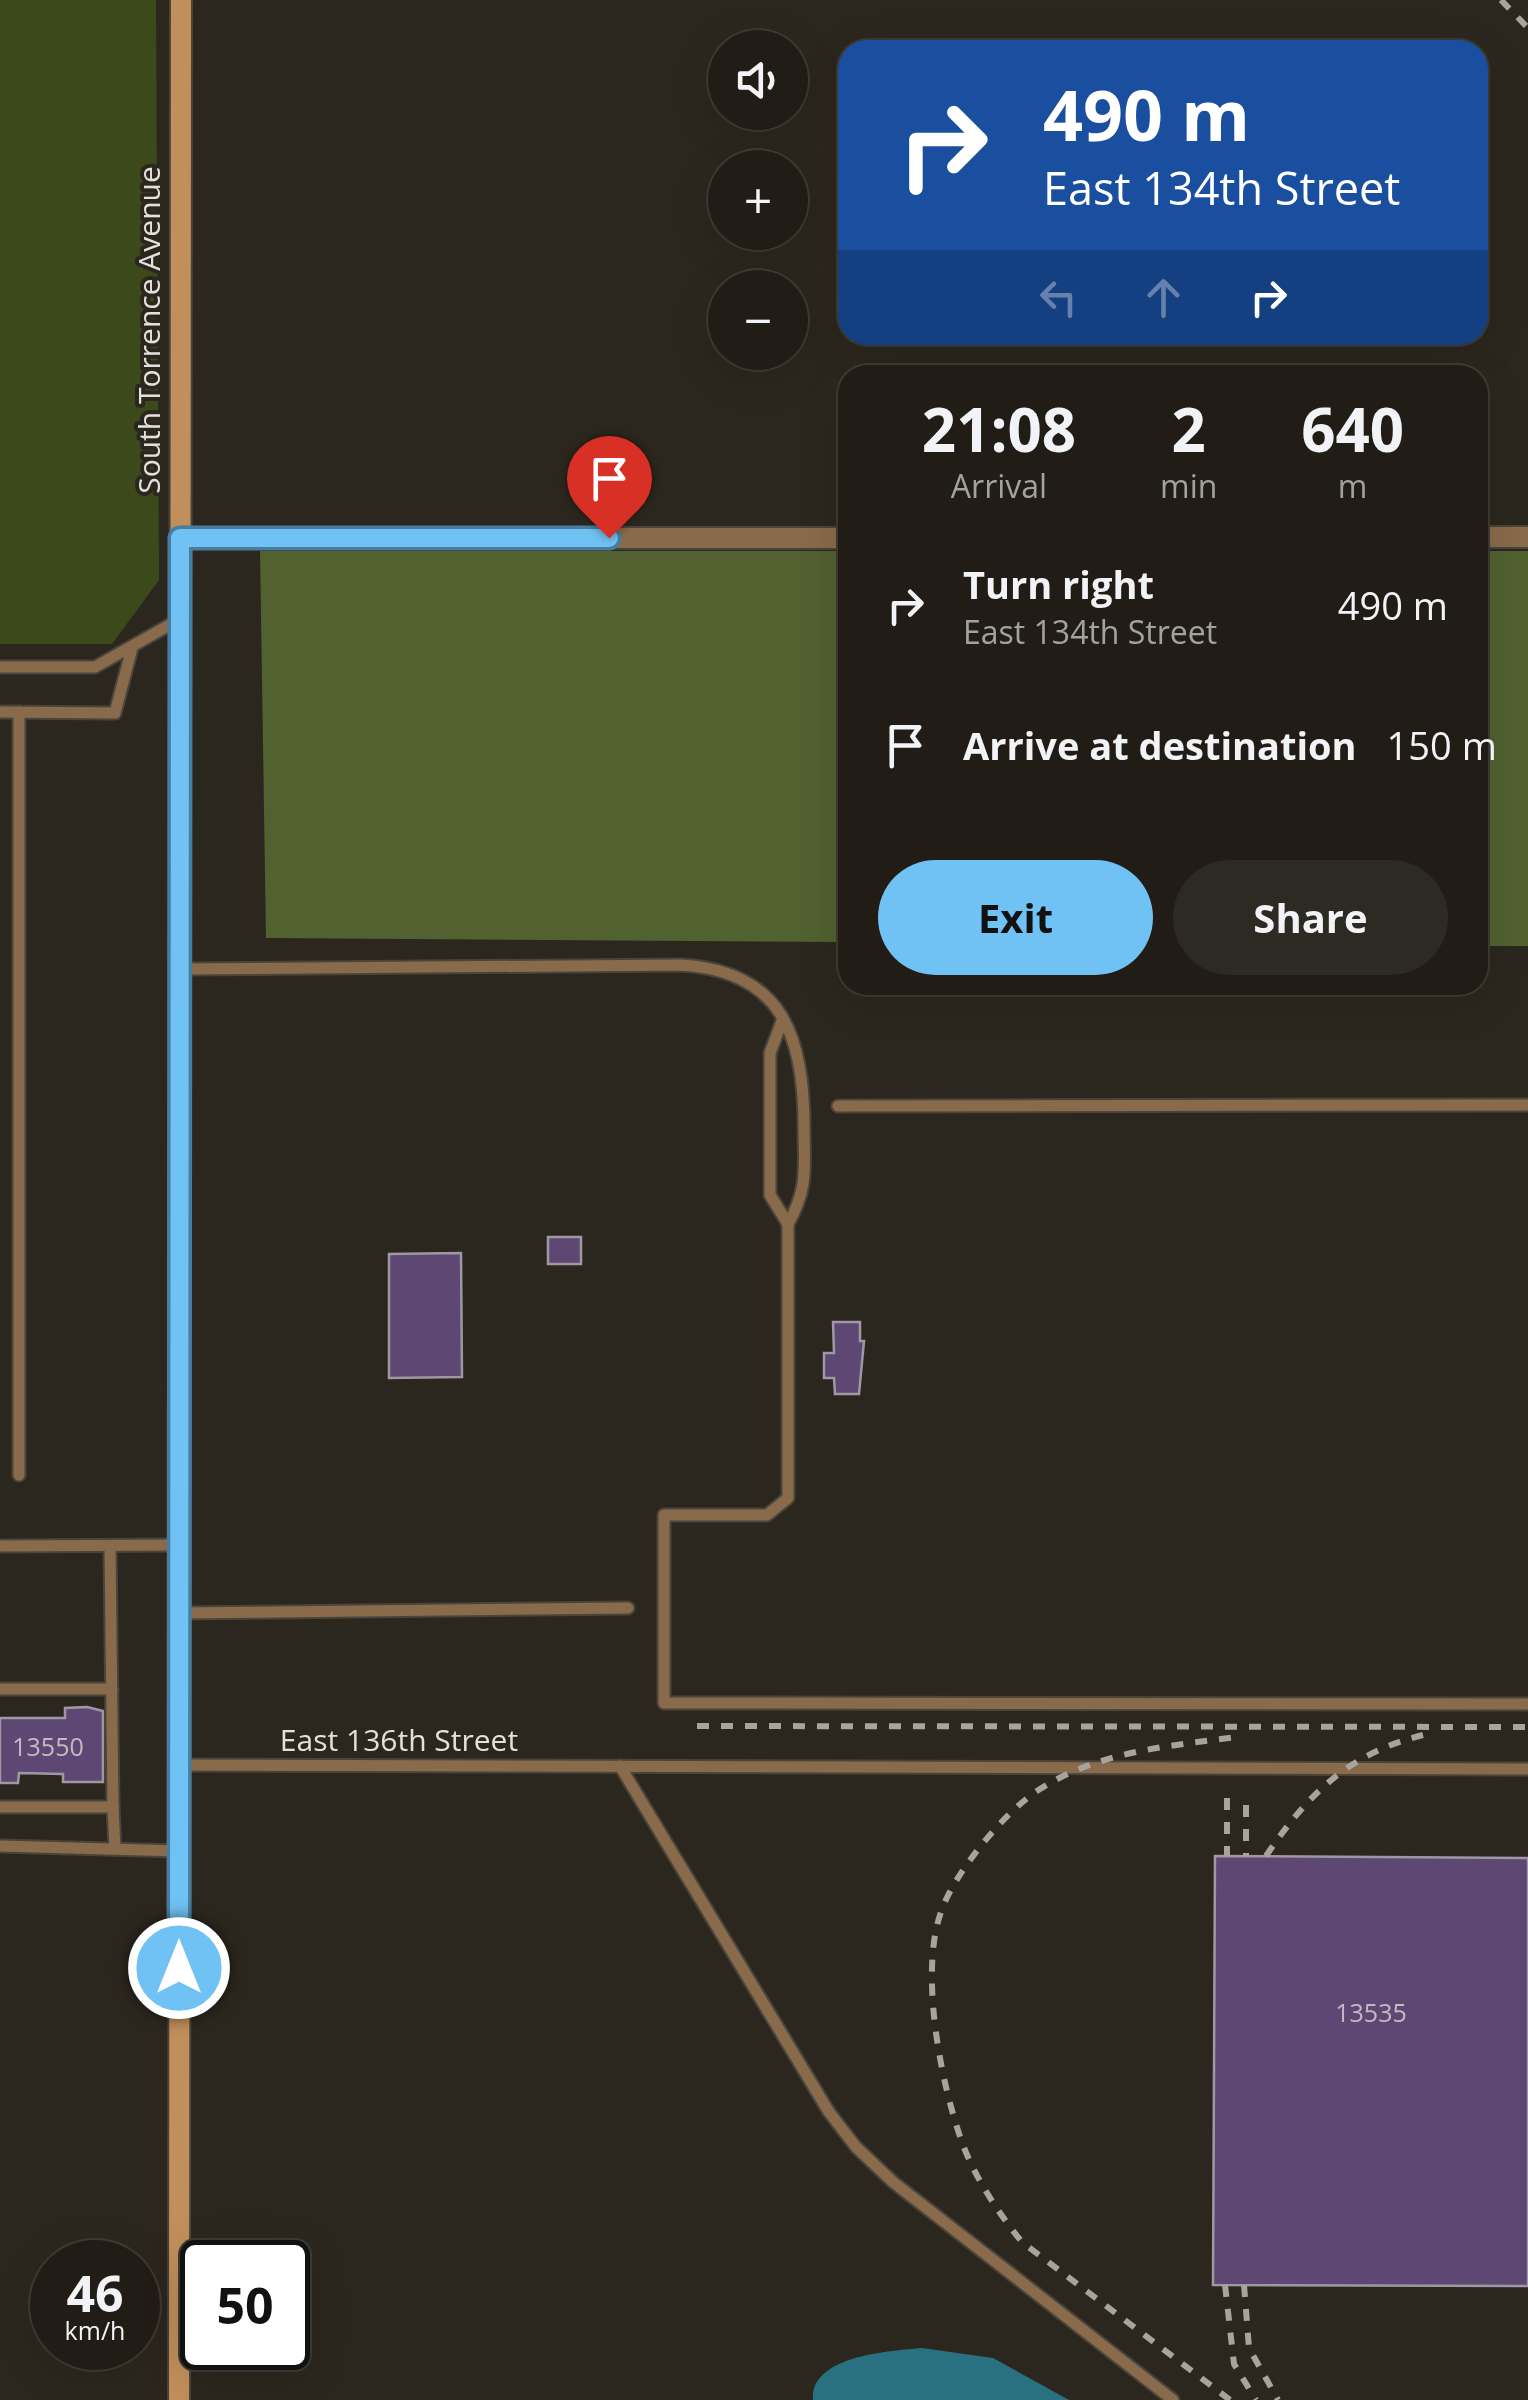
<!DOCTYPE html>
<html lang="en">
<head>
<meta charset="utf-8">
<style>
	:root { --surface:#211d16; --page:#2d2a23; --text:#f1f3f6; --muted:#a2a2a1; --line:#3e3b35; --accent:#70c1f4 }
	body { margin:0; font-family:"Open Sans",sans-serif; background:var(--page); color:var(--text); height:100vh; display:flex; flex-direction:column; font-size:38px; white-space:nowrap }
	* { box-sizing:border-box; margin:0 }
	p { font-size:32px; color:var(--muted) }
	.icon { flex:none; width:55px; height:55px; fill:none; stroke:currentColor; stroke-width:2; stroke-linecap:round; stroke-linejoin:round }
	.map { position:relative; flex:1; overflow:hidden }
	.drawer { position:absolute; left:838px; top:365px; width:650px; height:630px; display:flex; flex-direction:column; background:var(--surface); border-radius:30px; box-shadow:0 10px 40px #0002,0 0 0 2px var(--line) }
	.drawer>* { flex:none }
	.banner { position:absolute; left:838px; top:40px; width:650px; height:305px; border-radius:30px; box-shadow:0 10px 40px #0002,0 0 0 2px var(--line); background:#1a4fa0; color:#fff; overflow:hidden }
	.buttons { position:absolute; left:708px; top:30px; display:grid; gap:20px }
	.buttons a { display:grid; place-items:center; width:100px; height:100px; border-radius:50%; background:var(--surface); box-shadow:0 10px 40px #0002,0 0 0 2px var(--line); font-size:50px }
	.speed { position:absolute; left:30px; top:2240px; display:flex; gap:20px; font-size:50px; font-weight:700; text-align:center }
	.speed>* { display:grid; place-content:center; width:130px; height:130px; border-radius:50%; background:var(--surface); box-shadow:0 10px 40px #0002,0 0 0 2px var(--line); line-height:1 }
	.speed small { font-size:25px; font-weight:400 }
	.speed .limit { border:5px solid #111; border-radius:15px; background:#fff; color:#111 }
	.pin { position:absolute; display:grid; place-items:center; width:85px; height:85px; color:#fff; margin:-102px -42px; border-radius:50% 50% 50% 0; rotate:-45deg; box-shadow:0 0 10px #0007 }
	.pin .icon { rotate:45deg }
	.me { position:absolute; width:110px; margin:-55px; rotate:0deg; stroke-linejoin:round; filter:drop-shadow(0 0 8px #0008) }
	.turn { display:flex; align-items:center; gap:35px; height:210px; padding:0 40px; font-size:45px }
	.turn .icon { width:130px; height:130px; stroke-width:2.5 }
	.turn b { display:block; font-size:70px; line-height:85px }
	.lanes { display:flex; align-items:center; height:95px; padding:0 40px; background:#0003; justify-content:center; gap:50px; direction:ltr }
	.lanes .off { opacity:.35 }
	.eta { display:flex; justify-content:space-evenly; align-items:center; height:170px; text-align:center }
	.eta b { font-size:60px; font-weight:700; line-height:70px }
	.button { display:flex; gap:20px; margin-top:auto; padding:20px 40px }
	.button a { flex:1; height:115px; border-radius:60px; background:var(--accent); color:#111; font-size:40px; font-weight:700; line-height:115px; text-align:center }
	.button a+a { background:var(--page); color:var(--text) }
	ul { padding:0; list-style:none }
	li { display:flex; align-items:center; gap:30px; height:140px; padding:0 40px }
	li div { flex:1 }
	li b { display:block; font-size:38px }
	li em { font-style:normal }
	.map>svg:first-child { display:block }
</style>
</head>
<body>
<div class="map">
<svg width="1528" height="2400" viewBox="0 0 1528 2400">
	<rect width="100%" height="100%" fill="#2c271e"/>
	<!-- green -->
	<path fill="#3c4a1b" d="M0,0h156l3,580 -47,64h-112z"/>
	<!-- forest -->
	<g fill="#516130">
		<path d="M260,551h587v391l-581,-4z"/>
		<rect x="1478" y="551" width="50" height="395"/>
	</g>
	<!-- water -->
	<path fill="#297081" d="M922,2348l71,10 76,42h-256c-3,-45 78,-49 109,-52z"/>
	<!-- building -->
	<g fill="#5e4772" stroke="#9d98a3" stroke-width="2.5">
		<rect x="548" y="1237" width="33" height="27"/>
		<path d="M461,1253l1,124 -73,1v-124z"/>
		<path d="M833,1322h27v19h4l-5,53h-24l-1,-16h-10v-25h10z"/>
		<path d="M87,1707l16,4v71h-40v-8l-44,-1 -1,10h-18v-65h65v-10z"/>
		<path d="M1215,1856l313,2v428l-315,-1z"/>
	</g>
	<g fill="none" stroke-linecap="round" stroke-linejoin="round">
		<!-- service casing -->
		<g stroke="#49453c" stroke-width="15">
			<g id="service">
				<path d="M0,667h95l85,-48"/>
				<path d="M0,712l115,1 17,-65"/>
				<path d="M19,712v763"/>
				<path d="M179,969l502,-4c101,6 123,71 123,161 0,41 5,61 -16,98v274l-21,17h-103v188l864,1"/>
				<path d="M782,1021l-12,32v142l18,29"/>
				<path d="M838,1106l690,-1"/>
				<path d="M0,1546l179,-1"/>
				<path d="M110,1546l3,261"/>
				<path d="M179,1613l449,-5"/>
				<path d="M0,1689h112"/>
				<path d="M179,1765l1349,4"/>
				<path d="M620,1766l209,346 27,35 37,35 280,218"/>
				<path d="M0,1807h113l2,42"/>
				<path d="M0,1846l179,5"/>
			</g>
		</g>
		<!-- minor casing -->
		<g stroke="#49453c" stroke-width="24">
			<g id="minor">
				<path d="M1478,537h50"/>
				<path d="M180,538h668"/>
			</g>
		</g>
		<!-- secondary casing -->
		<g stroke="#49453c" stroke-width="24">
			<path id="secondary" d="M179,2400l2,-2400"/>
		</g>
		<!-- service -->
		<use href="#service" stroke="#896a4a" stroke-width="11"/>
		<!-- minor -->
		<use href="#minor" stroke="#896a4a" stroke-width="20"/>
		<!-- secondary -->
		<use href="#secondary" stroke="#c18f5b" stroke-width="20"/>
		<!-- rail -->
		<g stroke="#a7a39d" stroke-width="6" stroke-dasharray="12 12" stroke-linecap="butt">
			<path d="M1501,0l27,28"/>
			<path d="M697,1726l831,1"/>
			<path d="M1227,1798v58"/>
			<path d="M1246,1805v51"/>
			<path d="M1266,1856c41,-61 83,-103 157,-121"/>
			<path d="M1225,2285l9,79 22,36"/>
			<path d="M1244,2285l5,63 29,52"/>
			<path d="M1230,2400l-208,-158c-23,-28 -46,-63 -59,-97 -22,-60 -44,-172 -22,-233 13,-39 64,-101 99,-123 60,-38 129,-43 197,-52"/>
		</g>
	</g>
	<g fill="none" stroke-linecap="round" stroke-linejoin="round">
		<!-- route casing -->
		<g stroke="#497d9f" stroke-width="25">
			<path id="route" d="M179,1968l1,-1430h429"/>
		</g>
		<!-- route -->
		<use href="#route" stroke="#70c1f4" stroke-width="18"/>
	</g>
	<g text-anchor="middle" stroke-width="8" stroke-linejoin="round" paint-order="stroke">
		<!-- number labels -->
		<g font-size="25" fill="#c2bac1">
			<text x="48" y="1756">13550</text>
			<text x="1371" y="2022">13535</text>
		</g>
		<!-- street labels -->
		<g font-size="30" fill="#e4e0db" stroke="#2c271e">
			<text transform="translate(150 330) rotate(-90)" y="10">South Torrence Avenue</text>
			<text x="399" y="1751">East 136th Street</text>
		</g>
	</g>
</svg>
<div class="buttons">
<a><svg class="icon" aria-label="sound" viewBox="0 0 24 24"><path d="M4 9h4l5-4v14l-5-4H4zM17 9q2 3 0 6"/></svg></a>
<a>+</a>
<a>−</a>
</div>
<div class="speed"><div>46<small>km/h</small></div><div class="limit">50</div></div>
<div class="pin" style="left:609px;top:538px;background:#d93025"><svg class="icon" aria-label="arrive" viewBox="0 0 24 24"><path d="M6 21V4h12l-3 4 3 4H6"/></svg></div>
<svg class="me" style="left:179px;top:1968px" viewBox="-20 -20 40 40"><circle r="17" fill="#70c1f4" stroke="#fff" stroke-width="3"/><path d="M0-11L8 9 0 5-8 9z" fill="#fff"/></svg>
<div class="banner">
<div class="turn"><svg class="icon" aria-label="right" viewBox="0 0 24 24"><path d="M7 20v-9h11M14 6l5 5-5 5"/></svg><div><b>490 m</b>East 134th Street</div></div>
<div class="lanes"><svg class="icon off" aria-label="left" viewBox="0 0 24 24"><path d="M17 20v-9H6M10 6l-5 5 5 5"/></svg><svg class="icon off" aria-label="ahead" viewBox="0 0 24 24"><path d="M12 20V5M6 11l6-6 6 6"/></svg><svg class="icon" aria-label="right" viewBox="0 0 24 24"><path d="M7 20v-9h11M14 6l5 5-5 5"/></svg></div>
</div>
<section class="drawer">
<div class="eta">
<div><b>21:08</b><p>Arrival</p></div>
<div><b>2</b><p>min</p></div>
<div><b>640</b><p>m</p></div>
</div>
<ul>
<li><svg class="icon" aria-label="right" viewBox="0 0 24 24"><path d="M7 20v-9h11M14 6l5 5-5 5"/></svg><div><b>Turn right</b><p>East 134th Street</p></div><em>490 m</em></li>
<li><svg class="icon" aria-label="arrive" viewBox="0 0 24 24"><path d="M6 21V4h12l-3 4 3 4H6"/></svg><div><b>Arrive at destination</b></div><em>150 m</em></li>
</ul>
<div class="button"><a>Exit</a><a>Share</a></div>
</section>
</div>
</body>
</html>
